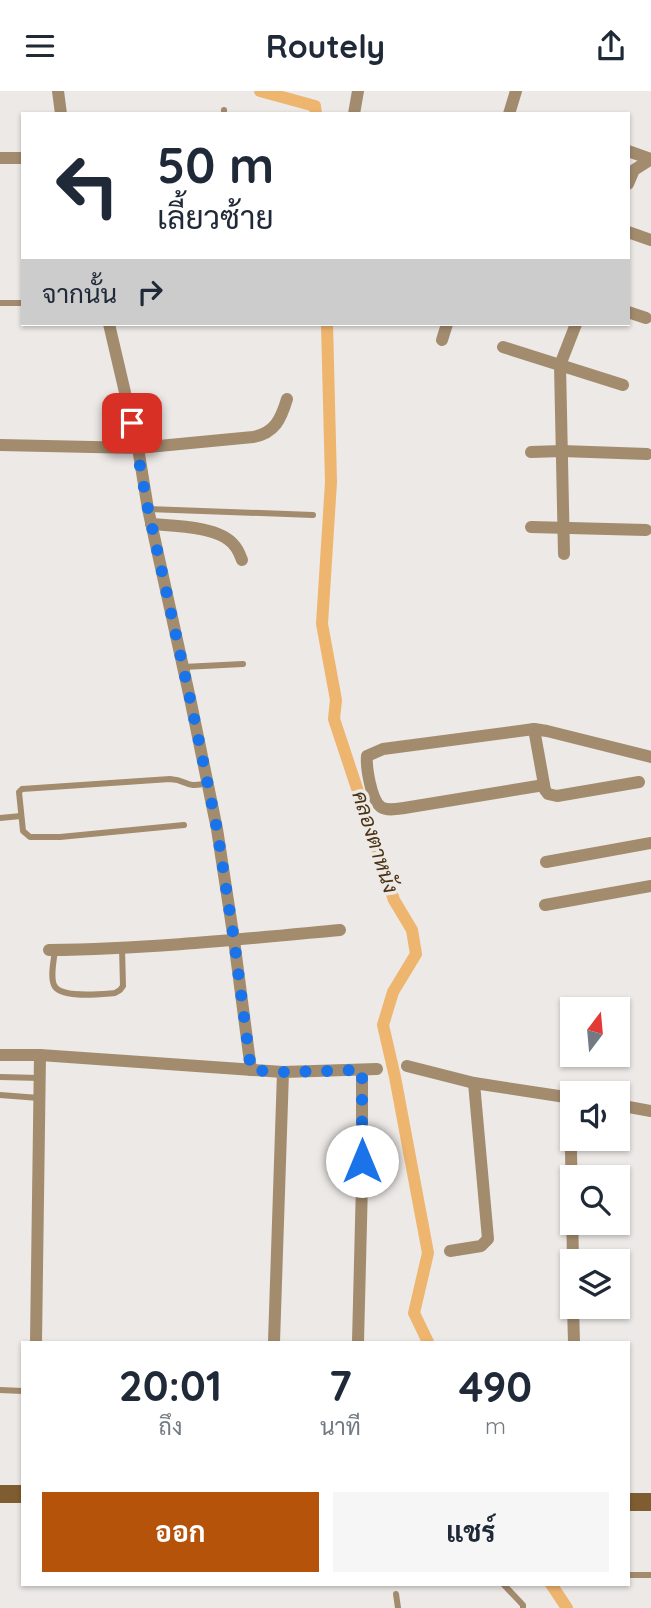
<!DOCTYPE html>
<html lang="th">
<head>
<meta charset="utf-8">
<style>
	:root { --surface:#fff; --page:#f6f6f7; --text:#1f2937; --muted:#747a83; --accent:#b45309 }
	body { margin:0; font-family:Quicksand,Sarabun,sans-serif; background:var(--page); color:var(--text); height:100vh; display:flex; flex-direction:column; font-size:26px; white-space:nowrap }
	* { box-sizing:border-box; margin:0 }
	p { font-size:23px; color:var(--muted) }
	.icon { flex:none; width:38px; height:38px; fill:none; stroke:currentColor; stroke-width:2; stroke-linecap:round; stroke-linejoin:round }
	.map { position:relative; flex:1; overflow:hidden }
	.side { position:absolute; left:21px; top:1250px; width:609px; height:245px; display:flex; flex-direction:column; background:var(--surface); border-radius:0px; box-shadow:0 2px 5px #0004 }
	.side>* { flex:none }
	.banner { position:absolute; left:21px; top:21px; width:609px; height:214px; border-radius:0px; box-shadow:0 2px 5px #0004; background:#fff; color:var(--text); overflow:hidden }
	.needle { width:46px; rotate:16deg }
	.tools { position:absolute; left:560px; top:906px; display:grid; gap:14px }
	.tools a { display:grid; place-items:center; width:70px; height:70px; border-radius:0px; background:var(--surface); box-shadow:0 2px 5px #0004; font-size:35px }
	.pin { position:absolute; display:grid; place-items:center; width:60px; height:60px; color:#fff; margin:-30px; border-radius:14px; box-shadow:0 4px 10px #0006 }
	.me { position:absolute; width:77px; margin:-38px; rotate:0deg; stroke-linejoin:round; filter:drop-shadow(0 0 5px #0008) }
	.turn { display:flex; align-items:center; gap:24px; height:147px; padding:0 21px; font-size:32px }
	.turn .icon { width:91px; height:91px; stroke-width:2.5 }
	.turn b { display:block; font-size:49px; line-height:60px }
	.then { display:flex; align-items:center; height:66px; padding:0 21px; background:#0003; gap:14px; font-size:26px }
	.eta { display:flex; justify-content:space-evenly; align-items:center; height:119px; text-align:center }
	.eta b { font-size:42px; font-weight:700; line-height:49px }
	.button { display:flex; gap:14px; margin-top:auto; padding:14px 21px }
	.button a { flex:1; height:80px; border-radius:0px; background:var(--accent); color:#fff; font-size:28px; font-weight:700; line-height:80px; text-align:center }
	.button a+a { background:var(--page); color:var(--text) }
	header { display:flex; justify-content:space-between; align-items:center; height:91px; padding:0 21px; background:var(--surface); font-size:32px; font-weight:700 }
	.map>svg:first-child { display:block }
</style>
</head>
<body>
<header><svg class="icon" aria-label="menu" viewBox="0 0 24 24"><path d="M4 6h16M4 12h16M4 18h16"/></svg>Routely<svg class="icon" aria-label="share" viewBox="0 0 24 24"><path d="M12 15V3M7 8l5-5 5 5M5 13v7h14v-7"/></svg></header>
<div class="map">
<svg width="651" height="1517" viewBox="0 0 651 1517">
	<rect width="100%" height="100%" fill="#ece9e6"/>
	<g fill="none" stroke-linecap="round" stroke-linejoin="round">
		<!-- canal -->
		<g stroke="#eeb56e" stroke-width="12">
			<path d="M260,0l55,15 1,8"/>
			<path d="M327,233l4,158 -9,142 14,76 -2,19 60,181 18,30 4,24 -23,38 -10,33 12,52 33,176 -14,60 14,29"/>
			<path d="M551,1493l16,24"/>
		</g>
		<!-- lane -->
		<g stroke="#a38b6e" stroke-width="6">
			<path d="M224,19v4"/>
			<path d="M0,212h23"/>
			<path d="M148,418l165,6"/>
			<path d="M183,576l60,-3"/>
			<path d="M0,727l21,-2"/>
			<path d="M184,734l-124,12h-30l-7,-6 -4,-39 3,-3 148,-10c19,1 15,10 37,4"/>
			<path d="M55,859c-1,10 -5,26 -1,35 6,14 47,9 61,8l5,-3 3,-4 -1,-38"/>
			<path d="M0,986l40,1"/>
			<path d="M0,1004l39,3"/>
			<path d="M0,1299l23,1"/>
			<path d="M628,1484h23"/>
			<path d="M504,1494l19,20v3"/>
			<path d="M396,1503l2,14"/>
		</g>
		<!-- street -->
		<g stroke="#a38b6e" stroke-width="12">
			<path d="M58,0l3,23"/>
			<path d="M354,23l4,-23"/>
			<path d="M509,23l7,-23"/>
			<path d="M628,60l23,8"/>
			<path d="M0,67h23"/>
			<path d="M628,93l6,-14 17,-11"/>
			<path d="M628,141l23,8"/>
			<path d="M628,221l18,6"/>
			<path d="M109,233l29,124 10,61 43,194 26,126 17,111 17,130"/>
			<path d="M442,249l5,-16"/>
			<path d="M503,256l120,38"/>
			<path d="M0,354l138,3 115,-11c22,-4 28,-18 34,-38"/>
			<path d="M531,361l31,-1 85,3"/>
			<path d="M151,433c23,2 68,2 83,21 4,4 6,10 8,15"/>
			<path d="M531,436l115,3"/>
			<path d="M564,463l-4,-189 16,-41"/>
			<path d="M534,638l11,61 3,4 9,2 82,-14"/>
			<path d="M544,694l-140,23c-7,1 -17,3 -23,-1 -10,-7 -15,-40 -14,-51l16,-7 151,-20 13,2 104,26"/>
			<path d="M546,771l105,-19"/>
			<path d="M545,814l106,-19"/>
			<path d="M49,859c98,-1 194,-11 291,-20"/>
			<path d="M0,964h40l243,17 94,-3"/>
			<path d="M407,975l67,17 98,15"/>
			<path d="M570,1006l3,165"/>
			<path d="M618,1014l33,6"/>
			<path d="M450,1160l31,-5 7,-7 -14,-156"/>
			<path d="M573,1216l1,35"/>
			<path d="M36,1251l4,-287"/>
			<path d="M274,1251l9,-270"/>
			<path d="M358,1251l4,-159v-113"/>
		</g>
		<!-- secondary -->
		<g stroke="#805d31" stroke-width="18">
			<path d="M0,1403h23"/>
			<path d="M628,1411h23"/>
		</g>
	</g>
	<g fill="none" stroke-linecap="round" stroke-linejoin="round">
		<!-- route -->
		<path stroke="#1a73e8" stroke-width="12" stroke-dasharray="0 21.6" d="M132,332l16,86 43,194 26,126 17,111 17,130 32,2 79,-2v91"/>
	</g>
	<g text-anchor="middle" stroke-width="7" stroke-linejoin="round" paint-order="stroke">
		<!-- water labels -->
		<g font-size="21" font-style="italic" fill="#4b3315" stroke="#ece9e6">
			<text transform="translate(375 751) rotate(72)" y="7">คลองตาหนัง</text>
		</g>
	</g>
</svg>
<div class="tools">
<a><svg class="needle" viewBox="-14 -14 28 28"><path d="M0-13l5 13h-10z" fill="#e53935"/><path d="M0 13l5-13h-10z" fill="#747a83"/></svg></a>
<a><svg class="icon" aria-label="sound" viewBox="0 0 24 24"><path d="M4 9h4l5-4v14l-5-4H4zM17 9q2 3 0 6"/></svg></a>
<a><svg class="icon" aria-label="search" viewBox="0 0 24 24"><circle cx="10" cy="10" r="6"/><path d="M15 15l6 6"/></svg></a>
<a><svg class="icon" aria-label="layers" viewBox="0 0 24 24"><path d="M12 4l9 5-9 5-9-5zM3 14l9 5 9-5"/></svg></a>
</div>
<div class="pin" style="left:132px;top:332px;background:#d93025"><svg class="icon" aria-label="arrive" viewBox="0 0 24 24"><path d="M6 21V4h12l-3 4 3 4H6"/></svg></div>
<svg class="me" style="left:362px;top:1070px" viewBox="-20 -20 40 40"><circle r="19" fill="#fff"/><path d="M0-13L10 11 0 6-10 11z" fill="#1a73e8"/></svg>
<div class="banner">
<div class="turn"><svg class="icon" aria-label="left" viewBox="0 0 24 24"><path d="M17 20v-9H6M10 6l-5 5 5 5"/></svg><div><b>50 m</b>เลี้ยวซ้าย</div></div>
<div class="then">จากนั้น<svg class="icon" aria-label="right" viewBox="0 0 24 24"><path d="M7 20v-9h11M14 6l5 5-5 5"/></svg></div>
</div>
<section class="side">
<div class="eta">
<div><b>20:01</b><p>ถึง</p></div>
<div><b>7</b><p>นาที</p></div>
<div><b>490</b><p>m</p></div>
</div>
<div class="button"><a>ออก</a><a>แชร์</a></div>
</section>
</div>
</body>
</html>
